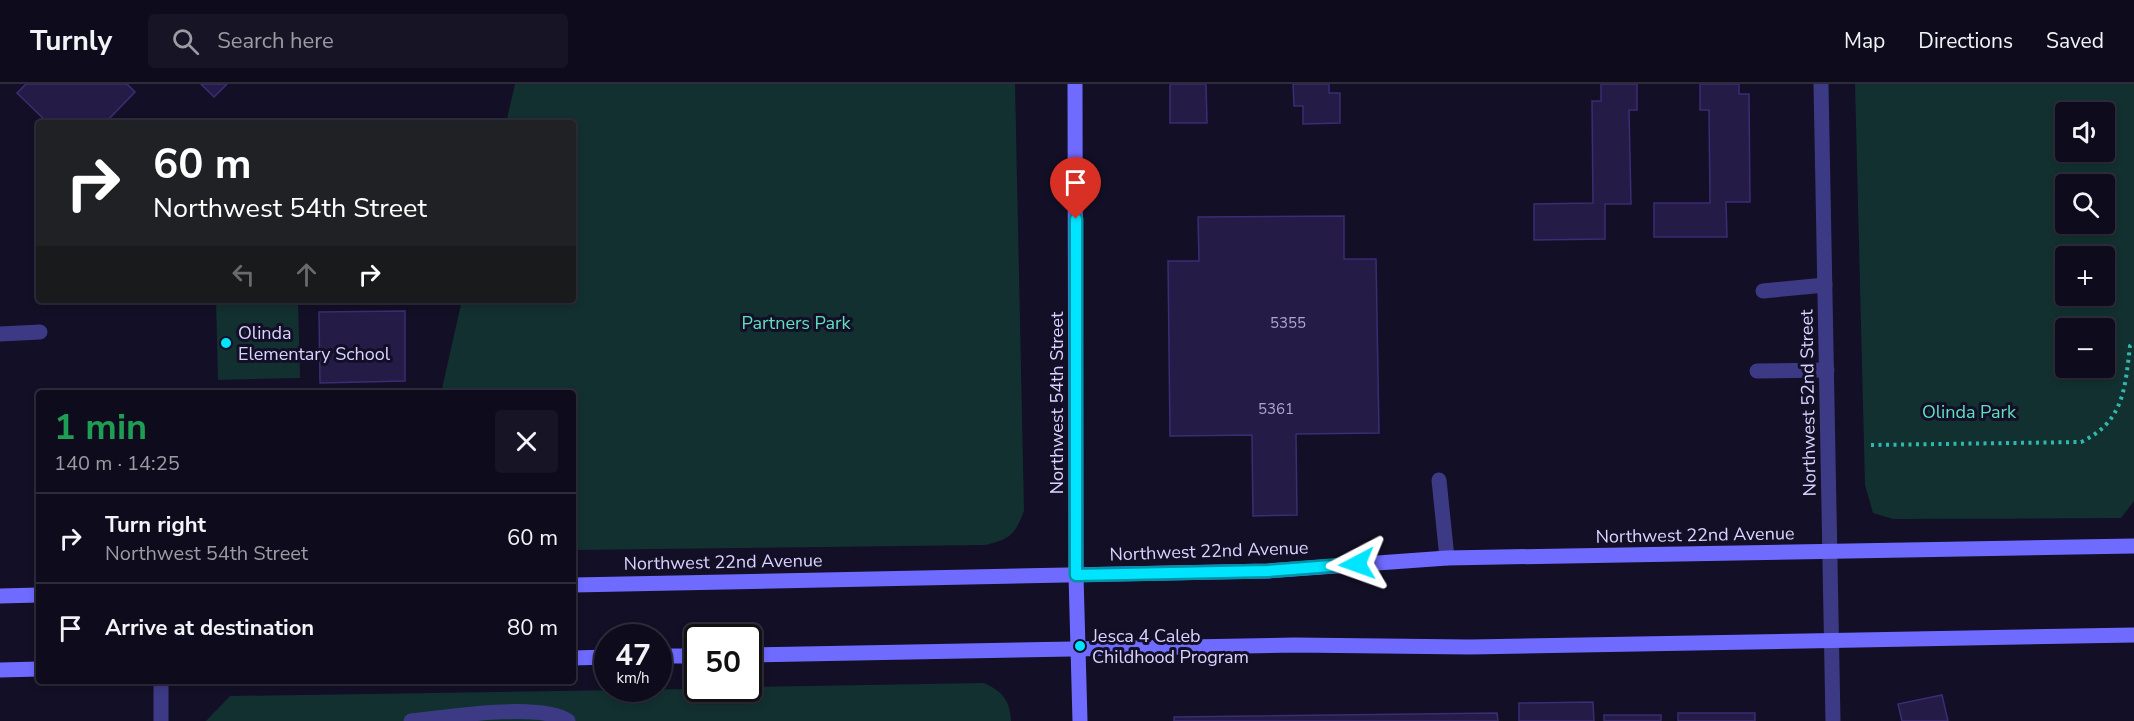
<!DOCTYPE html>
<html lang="en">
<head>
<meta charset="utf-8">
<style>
	:root { --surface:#0e0b1c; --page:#171425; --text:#f1f3f6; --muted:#9b9ba3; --line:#2e2b3b }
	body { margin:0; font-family:"Nunito Sans",sans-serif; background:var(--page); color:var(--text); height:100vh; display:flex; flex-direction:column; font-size:22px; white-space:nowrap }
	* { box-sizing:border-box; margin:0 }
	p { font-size:20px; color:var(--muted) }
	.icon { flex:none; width:33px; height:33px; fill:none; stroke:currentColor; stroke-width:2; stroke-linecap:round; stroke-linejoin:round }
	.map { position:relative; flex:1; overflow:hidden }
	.drawer { position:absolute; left:36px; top:306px; width:540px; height:294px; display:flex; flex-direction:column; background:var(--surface); border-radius:6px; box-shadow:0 3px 9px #0003,0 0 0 2px var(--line) }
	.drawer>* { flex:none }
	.hud { position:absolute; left:36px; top:36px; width:540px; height:183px; border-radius:6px; box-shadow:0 3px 9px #0003,0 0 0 2px var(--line); background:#202124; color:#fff; overflow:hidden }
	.buttons { position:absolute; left:2055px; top:18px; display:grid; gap:12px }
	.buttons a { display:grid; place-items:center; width:60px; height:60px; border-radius:6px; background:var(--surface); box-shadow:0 3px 9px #0003,0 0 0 2px var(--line); font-size:30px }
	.speed { position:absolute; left:594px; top:540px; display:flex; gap:12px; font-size:30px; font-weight:700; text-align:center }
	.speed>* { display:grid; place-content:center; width:78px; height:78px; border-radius:50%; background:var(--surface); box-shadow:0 3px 9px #0003,0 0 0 2px var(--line); line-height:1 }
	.speed small { font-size:15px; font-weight:400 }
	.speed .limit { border:3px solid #111; border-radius:9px; background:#fff; color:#111 }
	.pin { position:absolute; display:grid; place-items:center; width:51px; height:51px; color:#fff; margin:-62px -26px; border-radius:50% 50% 50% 0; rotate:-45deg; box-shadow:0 0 6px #0007 }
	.pin .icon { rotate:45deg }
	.me { position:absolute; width:66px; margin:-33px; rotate:266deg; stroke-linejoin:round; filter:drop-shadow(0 0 4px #0008) }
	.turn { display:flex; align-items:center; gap:21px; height:126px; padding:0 18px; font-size:27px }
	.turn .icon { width:78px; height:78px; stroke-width:2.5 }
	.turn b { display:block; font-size:42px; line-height:51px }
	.lanes { display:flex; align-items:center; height:57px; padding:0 18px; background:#0003; justify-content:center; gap:30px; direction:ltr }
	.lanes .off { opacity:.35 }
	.round { display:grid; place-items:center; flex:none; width:63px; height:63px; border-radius:6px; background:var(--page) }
	.headline { display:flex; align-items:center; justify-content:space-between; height:102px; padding:0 18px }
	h1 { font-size:36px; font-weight:700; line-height:45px; color:#1e9e55 }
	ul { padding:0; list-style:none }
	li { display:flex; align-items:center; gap:18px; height:90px; padding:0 18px; border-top:2px solid var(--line) }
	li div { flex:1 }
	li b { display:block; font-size:22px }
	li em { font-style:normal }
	header { display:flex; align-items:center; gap:36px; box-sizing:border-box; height:84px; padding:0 30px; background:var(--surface); border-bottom:2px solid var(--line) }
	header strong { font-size:28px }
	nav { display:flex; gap:33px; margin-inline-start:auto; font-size:21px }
	.search { width:420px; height:54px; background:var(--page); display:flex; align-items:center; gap:15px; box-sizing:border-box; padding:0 21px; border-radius:6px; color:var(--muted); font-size:22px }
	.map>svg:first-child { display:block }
</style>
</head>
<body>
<header>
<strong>Turnly</strong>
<div class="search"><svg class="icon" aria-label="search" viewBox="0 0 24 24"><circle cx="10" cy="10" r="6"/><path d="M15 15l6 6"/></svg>Search here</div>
<nav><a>Map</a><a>Directions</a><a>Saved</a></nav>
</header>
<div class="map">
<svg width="2134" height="637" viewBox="0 0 2134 637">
	<rect width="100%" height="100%" fill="#130f26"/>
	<!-- green -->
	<g fill="#12302f" fill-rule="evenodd">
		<path d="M515,0h500l9,427c-9,24 -14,28 -39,34l-412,5v-157h-132l21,-93h111v-177h-67z"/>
		<path d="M1855,0h279v417l-13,17 -228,1 -20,-6 -8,-28zM2066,28h38v40h-38zM2066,100h38v40h-38zM2066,172h38v40h-38zM2066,244h38v40h-38z"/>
		<path d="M216,216h82l2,78 -82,2z"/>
		<path d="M984,599c19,9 26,17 27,38h-805l24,-25 518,-8 1,-1z"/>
	</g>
	<!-- building -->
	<g fill="#241b47" stroke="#3b2d73" stroke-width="1.5">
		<path d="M26,0h101l8,8 -30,31h-57l-31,-30z"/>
		<path d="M201,0h26l-13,13z"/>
		<path d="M1170,0h36l1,39h-37z"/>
		<path d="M1293,0h36v9h11v30l-37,1v-18h-9z"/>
		<path d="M1601,0h36v26h-8l2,94h-26v35l-71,1v-36l59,-1 -1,-102h9z"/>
		<path d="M1700,0h39v10h10l1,108h-24l1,35h-73v-34h56l-1,-93h-9z"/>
		<path d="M1344,132v43h32l3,174 -83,1 1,81 -44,1 -1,-81 -82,1 -2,-175h31l-1,-44z"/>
		<path d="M405,227v70l-85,2 -1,-71z"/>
		<path d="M1942,611l6,26h-46l-4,-17z"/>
		<path d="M1593,618l1,19h-75v-18z"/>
		<path d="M1497,629l1,8h-324v-4z"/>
		<rect x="1678" y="629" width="77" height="8"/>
		<rect x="1604" y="631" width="57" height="6"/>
	</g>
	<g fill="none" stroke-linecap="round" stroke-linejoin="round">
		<!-- path -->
		<path stroke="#2fb8b0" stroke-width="4" stroke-dasharray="3 4.5" stroke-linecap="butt" d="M1871,361l210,-3c43,-20 44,-54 49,-96l4,-4"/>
		<!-- lane -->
		<g stroke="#3d3a85" stroke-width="15">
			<path d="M1763,207l62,-6"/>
			<path d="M0,250l40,-2"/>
			<path d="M1757,287l70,-1"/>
			<path d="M1439,396l8,78"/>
			<path d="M411,637c34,-4 130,-19 157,0"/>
		</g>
		<!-- street -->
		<g stroke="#3d3a85" stroke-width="15">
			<path d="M1821,0l12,637"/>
			<path d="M161,597v40"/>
		</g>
		<!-- secondary -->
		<g stroke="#6f6bff" stroke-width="15">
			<path d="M1075,0l1,491 4,146"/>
			<path d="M573,501l695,-14 179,-13 687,-12"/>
			<path d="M0,512l39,-1"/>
			<path d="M748,571l546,-10 176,2 664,-12"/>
			<path d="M658,572h40"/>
			<path d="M573,574l35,-1"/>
			<path d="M0,586l39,-1"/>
		</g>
	</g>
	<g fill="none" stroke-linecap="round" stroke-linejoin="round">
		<!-- route casing -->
		<g stroke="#0095a6" stroke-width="15">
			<path id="route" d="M1076,135v356l192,-4 89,-7"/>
		</g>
		<!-- route -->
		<use href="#route" stroke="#00e5ff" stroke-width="10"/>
	</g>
	<!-- markers -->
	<g fill="#00e5ff" stroke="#130f26" stroke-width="2">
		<circle cx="226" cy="259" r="6"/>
		<circle cx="1080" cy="562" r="6"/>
	</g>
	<g text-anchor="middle" stroke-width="6" stroke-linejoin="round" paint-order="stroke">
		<!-- number labels -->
		<g font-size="15" fill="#aca6d1">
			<text x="1288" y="244">5355</text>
			<text x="1276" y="330">5361</text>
		</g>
		<!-- park labels -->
		<g font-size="18" fill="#5fe0c0" stroke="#130f26">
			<text x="796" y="245">Partners Park</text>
			<text x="1969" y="334">Olinda Park</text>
		</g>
		<!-- poi labels -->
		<g font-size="18" fill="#d9d4ff" stroke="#130f26" text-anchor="start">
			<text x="238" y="255">Olinda<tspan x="238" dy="21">Elementary School</tspan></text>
			<text x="1092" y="558">Jesca 4 Caleb<tspan x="1092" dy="21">Childhood Program</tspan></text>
		</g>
		<!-- street labels -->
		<g font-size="18" fill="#d9d4ff" stroke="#130f26">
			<text transform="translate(1057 319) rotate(-90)" y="6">Northwest 54th Street</text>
			<text transform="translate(1808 319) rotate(-91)" y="6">Northwest 52nd Street</text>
			<text transform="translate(1695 451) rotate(-1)" y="6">Northwest 22nd Avenue</text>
			<text transform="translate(1209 467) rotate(-2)" y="6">Northwest 22nd Avenue</text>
			<text transform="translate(723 478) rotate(-1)" y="6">Northwest 22nd Avenue</text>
		</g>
	</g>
</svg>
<div class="buttons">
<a><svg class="icon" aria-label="sound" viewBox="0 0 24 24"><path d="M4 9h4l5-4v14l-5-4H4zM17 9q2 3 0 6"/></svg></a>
<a><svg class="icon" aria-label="search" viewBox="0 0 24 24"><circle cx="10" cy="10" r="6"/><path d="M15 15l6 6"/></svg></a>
<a>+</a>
<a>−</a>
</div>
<div class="speed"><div>47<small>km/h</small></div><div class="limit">50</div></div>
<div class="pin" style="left:1076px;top:135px;background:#d93025"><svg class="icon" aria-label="arrive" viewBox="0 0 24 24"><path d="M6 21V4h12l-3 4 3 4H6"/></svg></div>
<svg class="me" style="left:1357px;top:480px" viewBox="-20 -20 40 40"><path d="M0-17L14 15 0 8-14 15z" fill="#00e5ff" stroke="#fff" stroke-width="4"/></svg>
<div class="hud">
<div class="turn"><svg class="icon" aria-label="right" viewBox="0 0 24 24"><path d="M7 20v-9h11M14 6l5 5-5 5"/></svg><div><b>60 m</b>Northwest 54th Street</div></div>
<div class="lanes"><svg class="icon off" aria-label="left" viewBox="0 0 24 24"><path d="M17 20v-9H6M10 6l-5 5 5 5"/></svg><svg class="icon off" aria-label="ahead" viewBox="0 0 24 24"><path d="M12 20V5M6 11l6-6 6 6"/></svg><svg class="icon" aria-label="right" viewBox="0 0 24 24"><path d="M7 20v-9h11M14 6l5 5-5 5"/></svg></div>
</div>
<section class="drawer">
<div class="headline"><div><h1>1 min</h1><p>140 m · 14:25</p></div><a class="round"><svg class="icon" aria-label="close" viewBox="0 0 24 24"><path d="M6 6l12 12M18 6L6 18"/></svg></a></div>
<ul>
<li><svg class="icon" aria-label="right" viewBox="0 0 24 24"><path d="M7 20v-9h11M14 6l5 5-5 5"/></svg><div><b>Turn right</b><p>Northwest 54th Street</p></div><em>60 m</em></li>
<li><svg class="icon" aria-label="arrive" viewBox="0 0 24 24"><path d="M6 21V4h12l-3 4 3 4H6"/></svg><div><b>Arrive at destination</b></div><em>80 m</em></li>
</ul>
</section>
</div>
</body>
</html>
